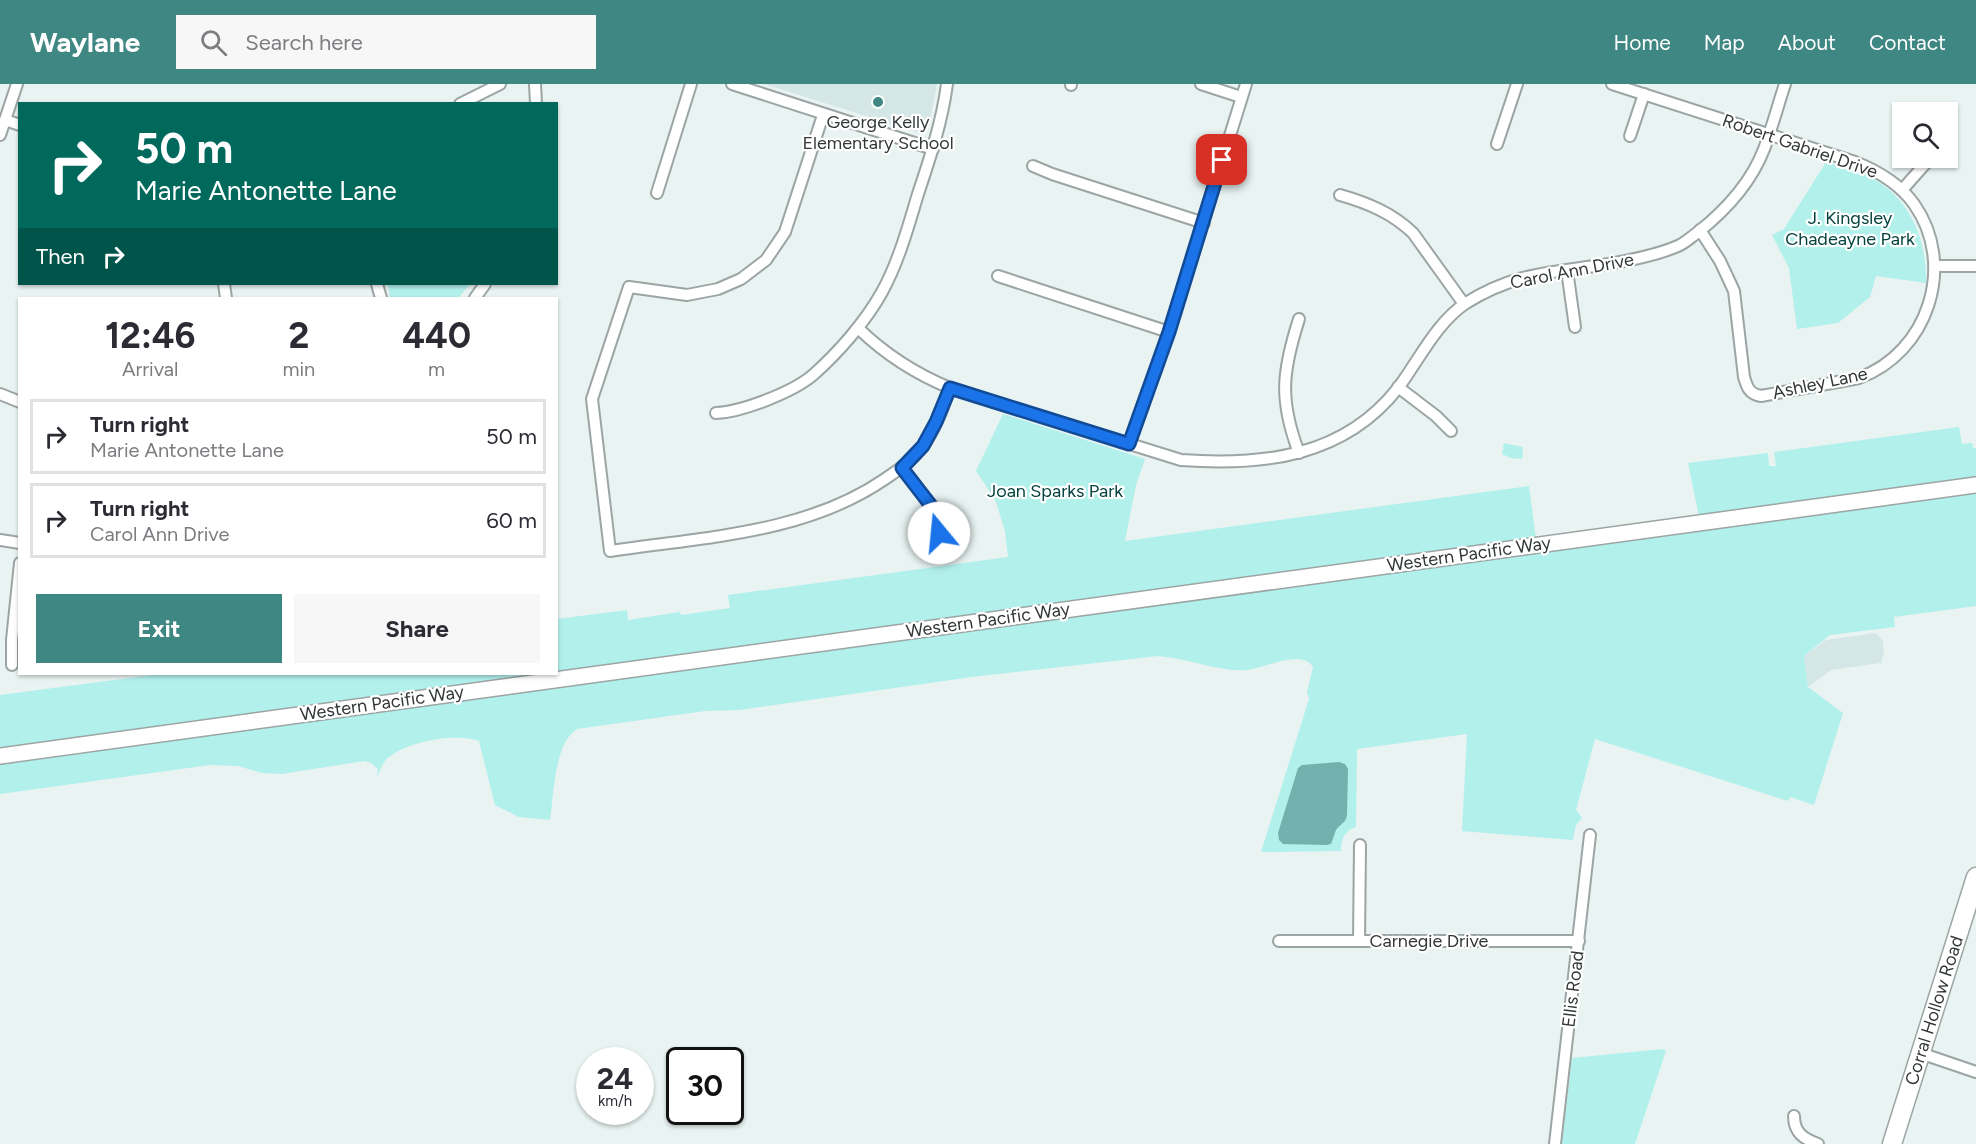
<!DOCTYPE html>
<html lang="en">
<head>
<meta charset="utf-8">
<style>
	:root { --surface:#fff; --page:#f7f7f7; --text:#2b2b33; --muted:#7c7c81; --line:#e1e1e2; --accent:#3f8783 }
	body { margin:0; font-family:Figtree,sans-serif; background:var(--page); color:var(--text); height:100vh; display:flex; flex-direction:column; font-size:22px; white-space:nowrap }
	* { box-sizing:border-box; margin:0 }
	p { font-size:20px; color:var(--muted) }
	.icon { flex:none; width:33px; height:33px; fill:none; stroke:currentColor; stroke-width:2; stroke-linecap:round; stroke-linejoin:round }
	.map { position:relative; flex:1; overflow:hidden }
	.sheet { position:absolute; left:18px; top:213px; width:540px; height:378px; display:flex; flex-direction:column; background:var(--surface); border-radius:0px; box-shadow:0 2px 4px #0004 }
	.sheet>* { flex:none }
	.banner { position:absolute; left:18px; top:18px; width:540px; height:183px; border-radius:0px; box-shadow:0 2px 4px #0004; background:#00695c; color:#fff; overflow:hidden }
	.buttons { position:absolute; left:1892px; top:18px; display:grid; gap:12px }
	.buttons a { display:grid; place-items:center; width:66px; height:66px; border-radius:0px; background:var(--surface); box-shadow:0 2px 4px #0004; font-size:30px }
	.speed { position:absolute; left:576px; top:963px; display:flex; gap:12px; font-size:30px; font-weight:700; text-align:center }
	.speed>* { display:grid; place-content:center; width:78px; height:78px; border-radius:50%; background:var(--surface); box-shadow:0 2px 4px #0004; line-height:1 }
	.speed small { font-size:15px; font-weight:400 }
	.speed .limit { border:3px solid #111; border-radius:9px; background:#fff; color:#111 }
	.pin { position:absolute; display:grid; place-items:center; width:51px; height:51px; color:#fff; margin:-26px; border-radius:12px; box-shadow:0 3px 9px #0006 }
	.me { position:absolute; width:66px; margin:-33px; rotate:343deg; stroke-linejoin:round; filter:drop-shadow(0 0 4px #0008) }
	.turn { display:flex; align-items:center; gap:21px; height:126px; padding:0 18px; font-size:27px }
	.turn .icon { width:78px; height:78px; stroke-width:2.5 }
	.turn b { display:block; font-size:42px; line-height:51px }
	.then { display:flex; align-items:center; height:57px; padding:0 18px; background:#0003; gap:12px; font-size:22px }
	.eta { display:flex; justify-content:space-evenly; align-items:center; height:102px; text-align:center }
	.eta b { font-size:36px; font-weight:700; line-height:42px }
	.button { display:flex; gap:12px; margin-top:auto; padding:12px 18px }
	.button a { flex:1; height:69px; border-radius:0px; background:var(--accent); color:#fff; font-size:24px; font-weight:700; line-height:69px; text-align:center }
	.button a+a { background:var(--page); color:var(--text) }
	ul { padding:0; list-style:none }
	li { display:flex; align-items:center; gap:18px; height:75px; margin:0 12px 9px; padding:0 6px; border:3px solid var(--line); border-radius:0px }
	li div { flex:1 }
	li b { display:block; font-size:22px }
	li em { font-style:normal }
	header { display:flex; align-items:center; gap:36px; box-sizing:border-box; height:84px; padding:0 30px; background:var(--accent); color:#fff }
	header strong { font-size:28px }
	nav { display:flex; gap:33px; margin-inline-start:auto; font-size:21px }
	.search { width:420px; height:54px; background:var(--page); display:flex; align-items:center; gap:15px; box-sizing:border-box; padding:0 21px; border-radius:0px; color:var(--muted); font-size:22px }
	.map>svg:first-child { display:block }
</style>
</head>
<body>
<header>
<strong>Waylane</strong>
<div class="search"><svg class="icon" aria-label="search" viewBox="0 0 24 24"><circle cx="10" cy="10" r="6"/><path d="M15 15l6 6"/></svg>Search here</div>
<nav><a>Home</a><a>Map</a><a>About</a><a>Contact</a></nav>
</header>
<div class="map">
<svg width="1976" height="1060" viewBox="0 0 1976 1060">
	<rect width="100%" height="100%" fill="#e8f3f2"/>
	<!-- built -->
	<g fill="#d4e7e6">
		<path d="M764,0h173l-8,42 -6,5 -6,1z"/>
		<path d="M1876,549l7,8 1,12 -3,10 -50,7 -23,17 -4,-31 22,-16z"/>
	</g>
	<!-- green -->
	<g fill="#b2f0ec">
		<path d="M1826,78c13,4 27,7 40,13 43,20 61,63 60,108l-50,-7 -6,21 -32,26 -41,6 -8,-61 -17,-33 12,-6z"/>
		<path d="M388,200h82l-12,14h-68z"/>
		<path d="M1003,330l142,45 -9,26 -11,56 404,-55 7,53 -979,134v-54l70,-9 1,10 52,-8 1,3 49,-7 -2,-13 280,-38 -3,-26 -10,-32 -19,-28z"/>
		<path d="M1959,343l3,17 10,-1 1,5h3v31l-277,38 -11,-54 80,-10 1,13h7l-2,-14z"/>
		<path d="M1504,359l19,4 -1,12 -11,-1 -9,-4z"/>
		<path d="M1976,404v118l-82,11 1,10 -65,8 -26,21 4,31 35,26 -29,92 -24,-8 -2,4 -193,-62 -19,71 6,8 -6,7 -3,15 -111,-9 5,-97 -110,15 -1,78c-12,4 -15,12 -15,24l-80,1 48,-153 -2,-7 6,-25c-12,-19 -49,2 -67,3 -28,2 -59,-12 -88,-14l-186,21 -233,33 -34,1 -128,18c-23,14 -23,66 -27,91l-31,-3 -24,-12 -16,-64c-24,-8 -69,0 -90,16 -6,4 -9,14 -12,20l1,-8 -7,-6 -7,-2 -82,13 -20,-1 -24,-7 -28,-1 -210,29v-35z"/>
		<path d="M160,590h396l-556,76v-55z"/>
		<path d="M1663,965l3,2 -31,93h-73l10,-86z"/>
	</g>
	<!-- water -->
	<path fill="#72b1ad" d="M1339,678l6,2 3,5 -1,46c-1,8 -7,9 -11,15 -2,5 -3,9 -5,14l-5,1 -43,-1 -4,-4 -1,-7 20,-65 4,-3z"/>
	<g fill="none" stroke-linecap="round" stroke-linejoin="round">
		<!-- street casing -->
		<g stroke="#9ba5a4" stroke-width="14">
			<g id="street">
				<path d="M535,0l1,20"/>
				<path d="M732,0l201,65"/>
				<path d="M1071,0v1"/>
				<path d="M1201,0l40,13"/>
				<path d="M1612,0l243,78c23,9 44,21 59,42 43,61 14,149 -55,174l-98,18c-12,-2 -14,-9 -17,-19l-10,-86 -14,-30 -20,-31"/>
				<path d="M460,20l40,-20"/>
				<path d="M823,31l-38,117 -19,28 -25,19 -23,10 -31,6 -58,-8 -37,112 18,152c93,-14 195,-17 275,-72 14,-9 28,-20 38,-33 12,-16 20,-39 27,-58"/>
				<path d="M5,36l15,5"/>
				<path d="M0,51l17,-51"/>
				<path d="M1630,52l14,-42"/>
				<path d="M1497,60l20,-60"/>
				<path d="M1033,82l19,8 152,49"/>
				<path d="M1902,106l24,-27 10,-5"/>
				<path d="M657,109l34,-109"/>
				<path d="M1340,111c28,8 52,18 73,38l51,71"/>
				<path d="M1935,182h41"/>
				<path d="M1567,186l8,57"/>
				<path d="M998,192l171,56"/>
				<path d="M224,200l2,14"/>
				<path d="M377,200l4,14"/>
				<path d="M475,214l10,-14"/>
				<path d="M1299,235c-17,53 -20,81 0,134"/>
				<path d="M859,245c27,26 57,45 91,59l231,72c82,6 163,-3 217,-72 21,-28 38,-65 68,-85 45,-28 78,-30 129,-37 28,-4 57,-9 83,-20 7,-3 13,-9 19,-13 28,-22 54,-50 67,-84 8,-21 14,-44 21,-65"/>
				<path d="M1398,303l38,29 15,15"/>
				<path d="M0,310l20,8"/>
				<path d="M716,329c26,-1 77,-21 97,-38 25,-22 53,-54 69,-83 17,-31 26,-65 36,-98 12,-36 24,-72 29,-110"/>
				<path d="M1129,360l40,-112 77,-248"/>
				<path d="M902,384l37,48v17"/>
				<path d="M0,456l20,3"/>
				<path d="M12,581v-25l8,-77"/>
				<path d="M1279,857h300"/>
				<path d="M1359,857l1,-96"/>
				<path d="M1920,969l56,19"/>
				<path d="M1794,1032c0,17 10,23 24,28"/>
				<path d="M1555,1060l35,-309"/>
			</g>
		</g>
		<!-- secondary casing -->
		<g stroke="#9ba5a4" stroke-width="18">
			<path id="secondary" d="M0,672l1976,-271"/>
		</g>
		<!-- primary casing -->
		<g stroke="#9ba5a4" stroke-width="21">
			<g id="primary">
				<path id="s1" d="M1892,1060l84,-267"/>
			</g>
		</g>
		<!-- street -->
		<use href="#street" stroke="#fff" stroke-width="10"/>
		<!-- secondary -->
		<use href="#secondary" stroke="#fff" stroke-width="15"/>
		<!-- primary -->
		<use href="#primary" stroke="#fff" stroke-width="18"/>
	</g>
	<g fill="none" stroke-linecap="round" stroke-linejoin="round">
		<!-- route casing -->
		<g stroke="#114b97" stroke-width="15">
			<path id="route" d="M939,449v-17l-37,-48 21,-22 13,-24 14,-34 179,56 40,-112 53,-172"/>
		</g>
		<!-- route -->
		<use href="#route" stroke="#1a73e8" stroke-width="10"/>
	</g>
	<!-- markers -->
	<circle fill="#3f8783" stroke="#fff" stroke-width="2" cx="878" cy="18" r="6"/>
	<g text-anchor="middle" stroke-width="4.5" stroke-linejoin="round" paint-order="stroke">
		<!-- poi labels -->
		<g font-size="18" fill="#333737" stroke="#fff">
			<text x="878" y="44">George Kelly<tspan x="878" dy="21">Elementary School</tspan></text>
		</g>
		<!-- street labels -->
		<g font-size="18" fill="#333737" stroke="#fff">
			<text transform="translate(1800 62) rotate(19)" y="6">Robert Gabriel Drive</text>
			<text transform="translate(1572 187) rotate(-11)" y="6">Carol Ann Drive</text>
			<text transform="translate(1820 299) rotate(-12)" y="6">Ashley Lane</text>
			<text transform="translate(1469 470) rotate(-8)" y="6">Western Pacific Way</text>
			<text transform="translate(988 536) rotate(-8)" y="6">Western Pacific Way</text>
			<text transform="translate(382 619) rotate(-8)" y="6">Western Pacific Way</text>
			<text x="1429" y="863">Carnegie Drive</text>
			<text transform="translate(1573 905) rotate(-83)" y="6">Ellis Road</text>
			<text dy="6" stroke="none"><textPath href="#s1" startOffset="140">Corral Hollow Road</textPath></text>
		</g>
		<!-- park labels -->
		<g font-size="18" fill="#04423f" stroke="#fff">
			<text x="1850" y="140">J. Kingsley<tspan x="1850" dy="21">Chadeayne Park</tspan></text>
			<text x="1055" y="413">Joan Sparks Park</text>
		</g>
	</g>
</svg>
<div class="buttons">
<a><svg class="icon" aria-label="search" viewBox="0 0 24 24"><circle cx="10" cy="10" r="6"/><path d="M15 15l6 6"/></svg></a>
</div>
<div class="speed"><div>24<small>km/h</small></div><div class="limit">30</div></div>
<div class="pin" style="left:1222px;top:76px;background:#d93025"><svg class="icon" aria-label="arrive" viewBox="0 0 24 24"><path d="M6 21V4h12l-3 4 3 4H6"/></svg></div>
<svg class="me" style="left:939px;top:449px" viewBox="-20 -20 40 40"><circle r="19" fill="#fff"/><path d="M0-13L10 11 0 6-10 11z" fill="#1a73e8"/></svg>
<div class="banner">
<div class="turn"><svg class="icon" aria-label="right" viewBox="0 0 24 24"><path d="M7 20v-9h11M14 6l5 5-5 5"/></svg><div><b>50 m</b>Marie Antonette Lane</div></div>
<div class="then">Then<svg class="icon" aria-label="right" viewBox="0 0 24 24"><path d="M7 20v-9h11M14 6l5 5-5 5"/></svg></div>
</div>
<section class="sheet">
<div class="eta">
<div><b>12:46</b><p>Arrival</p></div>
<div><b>2</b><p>min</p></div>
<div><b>440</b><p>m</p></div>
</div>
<ul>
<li><svg class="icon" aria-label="right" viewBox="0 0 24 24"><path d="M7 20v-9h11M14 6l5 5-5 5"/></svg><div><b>Turn right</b><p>Marie Antonette Lane</p></div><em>50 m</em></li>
<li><svg class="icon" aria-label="right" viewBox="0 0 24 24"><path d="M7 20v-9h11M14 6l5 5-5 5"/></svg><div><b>Turn right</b><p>Carol Ann Drive</p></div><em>60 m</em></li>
</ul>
<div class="button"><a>Exit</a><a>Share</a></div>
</section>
</div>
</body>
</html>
